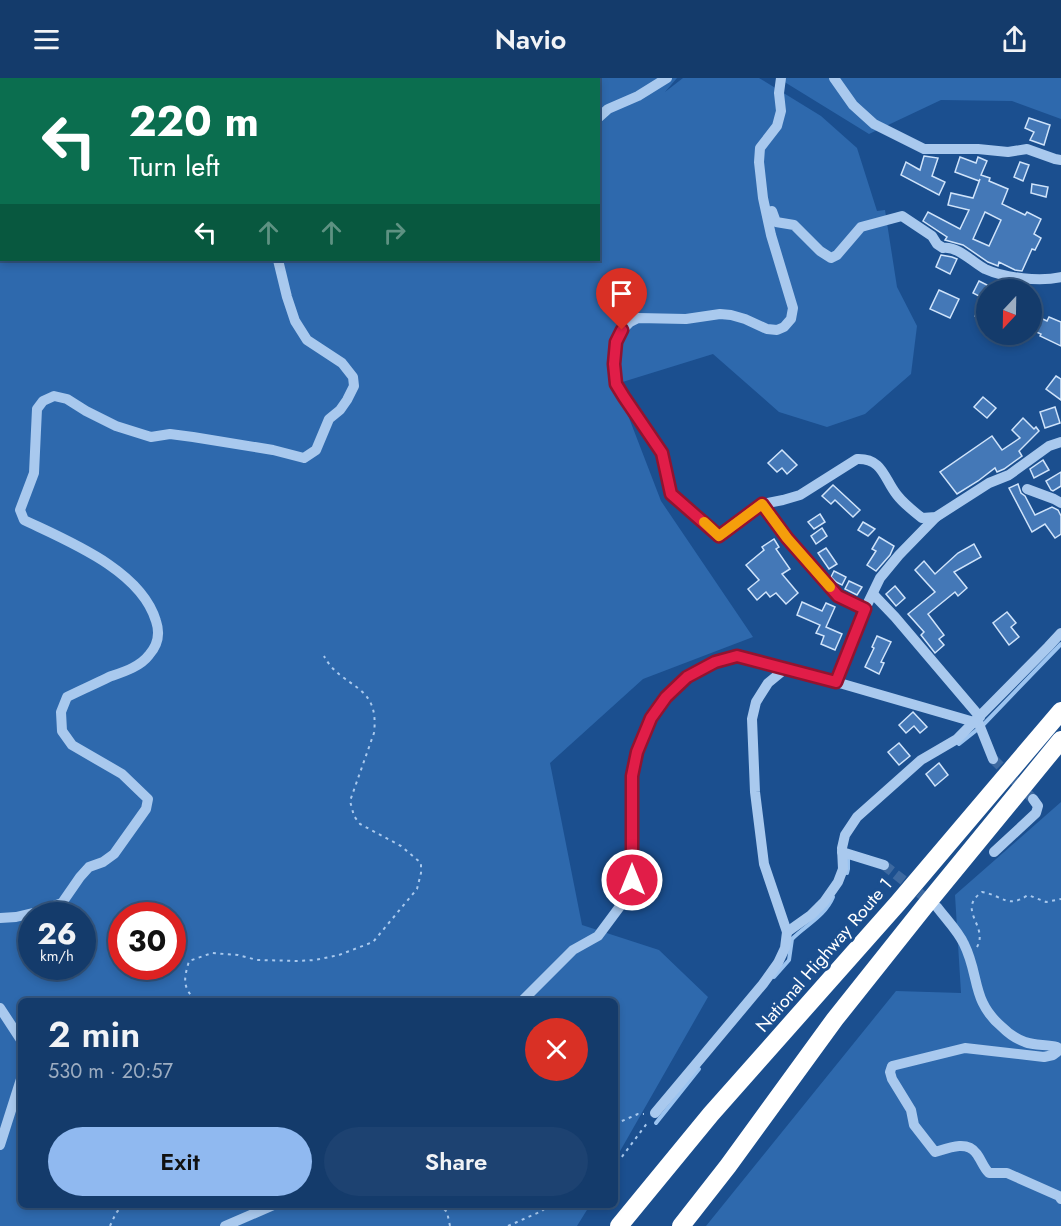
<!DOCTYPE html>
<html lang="en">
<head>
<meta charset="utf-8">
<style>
	:root { --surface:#143b6b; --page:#1d4271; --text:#f1f3f6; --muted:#9dadc1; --line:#33557e; --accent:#90b9f0 }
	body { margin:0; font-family:Jost,sans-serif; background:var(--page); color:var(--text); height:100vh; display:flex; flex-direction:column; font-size:22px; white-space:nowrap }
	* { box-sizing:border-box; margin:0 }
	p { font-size:20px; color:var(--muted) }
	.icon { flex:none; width:33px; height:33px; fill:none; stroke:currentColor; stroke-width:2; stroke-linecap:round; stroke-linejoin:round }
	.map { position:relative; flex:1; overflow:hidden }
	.panel { position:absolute; left:18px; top:920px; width:600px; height:210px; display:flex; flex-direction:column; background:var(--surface); border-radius:9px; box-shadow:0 3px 9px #0003,0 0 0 2px var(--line) }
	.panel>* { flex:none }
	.hud { position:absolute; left:0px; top:0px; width:600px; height:183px; box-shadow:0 3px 9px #0003,0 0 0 2px var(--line); background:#0b6e4f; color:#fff; overflow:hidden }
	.needle { width:39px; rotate:202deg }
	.buttons { position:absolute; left:976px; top:201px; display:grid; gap:12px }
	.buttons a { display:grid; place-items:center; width:66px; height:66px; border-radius:50%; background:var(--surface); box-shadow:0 3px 9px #0003,0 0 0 2px var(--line); font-size:30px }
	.speed { position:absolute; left:18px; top:824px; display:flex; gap:12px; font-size:30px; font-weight:700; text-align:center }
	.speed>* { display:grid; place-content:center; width:78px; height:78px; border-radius:50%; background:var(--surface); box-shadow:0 3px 9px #0003,0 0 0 2px var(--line); line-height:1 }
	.speed small { font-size:15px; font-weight:400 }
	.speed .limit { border:9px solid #d22; background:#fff; color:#111 }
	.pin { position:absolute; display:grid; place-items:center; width:51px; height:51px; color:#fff; margin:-62px -26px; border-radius:50% 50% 50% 0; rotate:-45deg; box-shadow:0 0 6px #0007 }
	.pin .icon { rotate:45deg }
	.me { position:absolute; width:66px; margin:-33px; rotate:0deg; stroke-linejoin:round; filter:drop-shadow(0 0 4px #0008) }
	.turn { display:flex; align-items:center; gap:21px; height:126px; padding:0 30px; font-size:27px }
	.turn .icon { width:78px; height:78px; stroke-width:2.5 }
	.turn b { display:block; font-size:42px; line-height:51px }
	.lanes { display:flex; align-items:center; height:57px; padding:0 30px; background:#0003; justify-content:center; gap:30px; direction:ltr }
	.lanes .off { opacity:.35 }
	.round { display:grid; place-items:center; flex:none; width:63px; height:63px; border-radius:32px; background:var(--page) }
	.summary { display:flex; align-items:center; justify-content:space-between; height:102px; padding:0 30px }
	h1 { font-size:36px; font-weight:600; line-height:45px }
	.button { display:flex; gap:12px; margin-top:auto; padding:12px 30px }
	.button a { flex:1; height:69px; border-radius:36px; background:var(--accent); color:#111; font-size:24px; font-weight:600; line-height:69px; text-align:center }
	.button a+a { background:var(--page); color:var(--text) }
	header { display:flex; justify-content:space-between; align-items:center; height:78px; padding:0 30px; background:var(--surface); font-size:27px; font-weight:600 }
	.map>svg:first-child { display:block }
</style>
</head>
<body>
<header><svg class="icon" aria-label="menu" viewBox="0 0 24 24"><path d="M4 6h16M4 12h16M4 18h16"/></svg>Navio<svg class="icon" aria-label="share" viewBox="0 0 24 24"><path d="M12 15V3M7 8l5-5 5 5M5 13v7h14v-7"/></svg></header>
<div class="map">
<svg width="1061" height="1148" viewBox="0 0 1061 1148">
	<rect width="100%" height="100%" fill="#1b4f8f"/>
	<!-- green -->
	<g fill="#2e69ad" fill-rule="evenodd">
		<path d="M0,0h677l-12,14 18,-14h76l62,38 36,32 20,63 8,-1 12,77 20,39 -6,48 -46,40 -38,13 -48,-15 -66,-58 -97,30 45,117 92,136 -110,42 -93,84 32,162 77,25 49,47 -93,163v-160h-594v204l569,1 -13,21h-577zM2,2h596v180h-596zM32,837h50v51h-50zM122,837h50v51h-50z"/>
		<path d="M778,0h283v41l-49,-18 -71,-1 -72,34z"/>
		<path d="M1061,724v424h-355l190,-235 65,2 -6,-98z"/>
	</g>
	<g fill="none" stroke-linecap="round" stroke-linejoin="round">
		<!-- stream -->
		<g stroke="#9cc4f0" stroke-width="4">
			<path d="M959,666l24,-19 78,-81"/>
			<path d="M847,795l1,-4v-12"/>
			<path d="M774,899l15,-17 3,-21c14,-14 33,-23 41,-42"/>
			<path d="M656,1045l43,-54"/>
		</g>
	</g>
	<!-- building -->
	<g fill="#4478b7" stroke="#cfe3fa" stroke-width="1.5" fill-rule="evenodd">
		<path d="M1029,40l21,7 -6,20 -14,-5 4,-8 -9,-4z"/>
		<path d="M924,78l14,2 -6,18 13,6 -6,13 -38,-20 5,-13 14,8z"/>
		<path d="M960,79l16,6 2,-6 9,4 -6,14 9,3 -1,3 19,8 -6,15 23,11 2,-3 14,7 -7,15 7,4 -6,12 -3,-1 -10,22 -7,-1 -16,-8 -1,4 -10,-4 -25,-17 -18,-5 2,-3 -24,-16 5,-9 32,17 9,-19 -21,-5 3,-12 22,5 7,-19 -1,2 -24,-9zM985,134l16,8 -12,26 -16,-7z"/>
		<path d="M1020,84l9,3 -6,16 -9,-4z"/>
		<path d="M1032,106l16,3 -2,10 -15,-4z"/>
		<path d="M941,177l11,2 5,2 -7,15 -14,-7z"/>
		<path d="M979,203l8,4v36l-12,-5 8,-18 -10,-5z"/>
		<path d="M939,212l20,9 -9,19 -20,-9z"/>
		<path d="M1032,236l15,7 2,-4 12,5v24l-21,-10 1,-2 -9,-4z"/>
		<path d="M1056,298l5,3v21l-15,-11z"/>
		<path d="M983,319l13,11 -9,10 -13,-11z"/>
		<path d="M1055,329l5,16 -15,5 -5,-16z"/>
		<path d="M1023,340l11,11 2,-2 3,4 -20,20 3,5 -18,13 -7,3 -2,-4 -17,13 -21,13 -17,-22 52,-36 10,14 18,-12 -8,-8z"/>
		<path d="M782,372l15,15 -10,9 -5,-6 -5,4 -9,-9z"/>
		<path d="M1043,382l6,10 -15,8 -4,-9z"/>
		<path d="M1061,394v14l-8,5 -2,-1 -5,-9z"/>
		<path d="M1018,406l3,9 4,3 10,19 17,-8 6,3 3,6v18l-6,4 -10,-14 -13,8 -23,-44z"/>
		<path d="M833,407l27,25 -7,7 -18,-17 -4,4 -9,-8z"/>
		<path d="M820,436l5,8 -11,7 -6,-7z"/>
		<path d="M863,444l12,7 -7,7 -10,-6z"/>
		<path d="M822,450l5,8 -11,8 -5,-8z"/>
		<path d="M879,459l15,9 -4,9 -14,16 -9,-6 9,-14 -4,-2z"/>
		<path d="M774,461l5,8 -3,2 14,20 -8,5 16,19 -12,11 -10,-11 -6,4 -4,-5 -9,8 -9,-11 11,-9 -13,-15 18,-15 -2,-3z"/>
		<path d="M974,466l7,13 -27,15 13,16 -9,8 -3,-4 -27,22 16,21 -5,4 5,6 -9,8 -14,-18 3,-3 -16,-18 27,-22 -20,-22 9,-9 11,13 23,-21z"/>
		<path d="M826,470l11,16 -8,5 -11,-16z"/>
		<path d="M834,493l12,6 -4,8 -6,-3 -5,-5z"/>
		<path d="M849,503l13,6 -5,8 -12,-6z"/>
		<path d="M895,508l10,12 -9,8 -10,-12z"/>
		<path d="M802,524l20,9 4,-8 9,4 -9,20 16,7 -7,16 -14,-6 3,-8 -8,-3 4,-8 -23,-10z"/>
		<path d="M1007,534l9,11 -5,4 8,10 -10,8 -16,-22z"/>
		<path d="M877,558l14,6 -10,20 3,1 -5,11 -14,-7 9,-19 -2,-1z"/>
		<path d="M913,634l14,15 -7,6 -6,-7 -8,7 -7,-8z"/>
		<path d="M899,665l11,13 -11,9 -11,-13z"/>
		<path d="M939,685l9,12 -13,11 -9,-12z"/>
	</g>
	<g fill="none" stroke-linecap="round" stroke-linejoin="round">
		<!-- minor-tunnel -->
		<g stroke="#3d69a0" stroke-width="10" stroke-dasharray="10 5" stroke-linecap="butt">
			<path d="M993,681l40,40"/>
			<path d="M884,787l48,38"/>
		</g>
		<!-- path -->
		<g stroke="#a9c9ee" stroke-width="2" stroke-dasharray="3 4.5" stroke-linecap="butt">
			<path d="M977,869c12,-21 -21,-37 5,-55 22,4 25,17 46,3l18,7 15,-3"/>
			<path d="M195,922c-13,-14 -11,-21 -6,-39l23,-8 26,2 19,5 42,1 16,-1 24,-5 34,-13 44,-53 4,-16v-10l-20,-17 -41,-22 -6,-8 -4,-15 24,-68c6,-51 -32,-43 -50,-77"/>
			<path d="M615,1046l23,-10h6"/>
			<path d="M615,1092l3,-8 30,-40"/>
			<path d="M615,1094l3,16"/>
			<path d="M439,1126l8,8 3,14"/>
			<path d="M110,1148l6,-13 8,-9"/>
			<path d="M508,1148l34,-15 8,-7"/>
		</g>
		<!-- minor -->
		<g stroke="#a9c9ee" stroke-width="10">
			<path d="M154,0l2,2"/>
			<path d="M424,0l3,2"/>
			<path d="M781,0l-2,15 2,18 -4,15 -17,22 -1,14 4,36 8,37 22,73 -2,11 -7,8 -7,3 -10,-1 -22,-10 -14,-4 -11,-1 -34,5 -48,-1 -8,4 -8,8 -6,12 -2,22 2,20 8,13 38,56 9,41 48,42 43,-32 21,-4 17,-5 57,-36c26,-1 27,20 40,36 7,9 16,16 25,23l14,-1 53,-34 20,-8 40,-29 12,-4"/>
			<path d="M834,0l19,27 21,19 50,25h54l30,3 19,-3 28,10 6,1"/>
			<path d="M315,2v-2"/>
			<path d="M482,2l1,-2"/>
			<path d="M598,40l10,-9 30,-13 29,-18"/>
			<path d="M772,133l4,11 18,3 26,26 11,7 6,-3 24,-28 41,-11 30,20 5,8 6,4c15,-2 29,14 42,21 20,9 55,13 76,8"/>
			<path d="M1027,411l27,10 7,4"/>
			<path d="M762,426l25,34 51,58 27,13"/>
			<path d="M873,516l22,23 85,100"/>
			<path d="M836,604l29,-73 15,-31 19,-23 37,-38"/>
			<path d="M977,641l16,40"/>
			<path d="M842,774l42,13"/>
			<path d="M994,774l42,-39 2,-7 -5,-7"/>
			<path d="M937,829c9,12 21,24 27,37 16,32 7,57 38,83 7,7 14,12 23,15 10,4 22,2 32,5v5l-4,3 -9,2 -79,-9 -73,18 -2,6 2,7 19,31 3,15 21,27c13,-4 32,-12 41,1 5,6 7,14 13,20h18l52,23 2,3"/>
			<path d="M0,840l16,-1 21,-5 25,-9 18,-26 9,-10 14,-5 11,-8 32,-45 2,-10 -26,-25 -50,-29 -10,-14 -1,-19 6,-15c14,-7 28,-13 42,-20 14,-5 31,-10 40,-22 9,-10 11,-22 7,-34 -15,-51 -88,-80 -132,-101l-4,-10 14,-37 3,-64 6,-8 11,-5 13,3 19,12 30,15 35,11 19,-3 23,3 80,13 31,8 12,-8 13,-31 11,-9 7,-10 7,-14 -1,-9 -11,-14 -35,-23 -12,-19 -8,-24 -9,-37"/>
			<path d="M787,854l24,-17 13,-13 14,-20 5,-13 -1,-21 3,-13 12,-18 64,-57 36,-21 91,-92 13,-14"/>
			<path d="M523,922l50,-50 25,-14 26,-35 8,-21v-104l5,-24 13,-34 16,-21 21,-20 28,-15 22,-6 99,26 138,40"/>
			<path d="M0,930l21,32"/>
			<path d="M655,1035l108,-129 15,-21 7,-15 2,-16 -23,-68 -9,-72 -3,-73 4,-17 12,-19 17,-14"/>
			<path d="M0,1067l21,-66"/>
			<path d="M225,1148l51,-22"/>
		</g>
		<!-- highway -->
		<g stroke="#fff" stroke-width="18">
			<path d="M619,1148l92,-112 187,-211 163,-192"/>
			<path d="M681,1148l47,-60 107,-147 90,-113 136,-166"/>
		</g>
	</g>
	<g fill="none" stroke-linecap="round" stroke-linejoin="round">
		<!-- route casing -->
		<g stroke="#92132f" stroke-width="15">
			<path id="route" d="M622,252l-6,12 -2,22 2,20 8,13 38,56 9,41 48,42 43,-32 25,34 51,58 27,13 -29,73 -99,-26 -22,6 -28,15 -21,20 -15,21 -14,34 -5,24v104"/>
		</g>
		<!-- route -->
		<use href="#route" stroke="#e11d48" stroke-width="10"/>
		<!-- slow -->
		<path stroke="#f59e0b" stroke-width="10" d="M704,444l15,14 43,-32 25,34 43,49"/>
	</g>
	<g text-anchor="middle" stroke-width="6" stroke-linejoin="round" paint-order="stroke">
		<!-- street labels -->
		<g font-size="18" fill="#fff" stroke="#1b4f8f">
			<text transform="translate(824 877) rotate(-49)" y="6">National Highway Route 1</text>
		</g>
	</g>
</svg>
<div class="buttons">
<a><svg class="needle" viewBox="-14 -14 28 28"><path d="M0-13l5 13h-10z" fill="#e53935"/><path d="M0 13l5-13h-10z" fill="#9dadc1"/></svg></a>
</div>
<div class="speed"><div>26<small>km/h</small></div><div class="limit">30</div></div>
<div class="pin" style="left:622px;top:252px;background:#d93025"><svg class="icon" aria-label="arrive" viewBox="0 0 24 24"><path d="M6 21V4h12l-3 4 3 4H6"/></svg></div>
<svg class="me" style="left:632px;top:802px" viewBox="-20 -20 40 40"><circle r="17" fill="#e11d48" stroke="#fff" stroke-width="3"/><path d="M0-11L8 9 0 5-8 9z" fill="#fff"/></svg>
<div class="hud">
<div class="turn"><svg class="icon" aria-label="left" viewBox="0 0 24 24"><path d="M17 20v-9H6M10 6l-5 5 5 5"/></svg><div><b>220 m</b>Turn left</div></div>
<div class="lanes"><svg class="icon" aria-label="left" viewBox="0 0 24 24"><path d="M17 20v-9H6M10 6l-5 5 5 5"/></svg><svg class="icon off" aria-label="ahead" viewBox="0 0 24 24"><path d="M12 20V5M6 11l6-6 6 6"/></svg><svg class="icon off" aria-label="ahead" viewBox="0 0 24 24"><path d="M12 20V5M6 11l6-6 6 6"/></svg><svg class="icon off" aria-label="right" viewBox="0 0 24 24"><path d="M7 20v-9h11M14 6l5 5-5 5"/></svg></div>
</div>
<section class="panel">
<div class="summary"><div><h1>2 min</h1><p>530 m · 20:57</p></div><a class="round" style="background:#d93025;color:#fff"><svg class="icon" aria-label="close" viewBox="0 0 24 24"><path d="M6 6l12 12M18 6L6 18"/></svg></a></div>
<div class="button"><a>Exit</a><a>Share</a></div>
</section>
</div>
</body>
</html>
